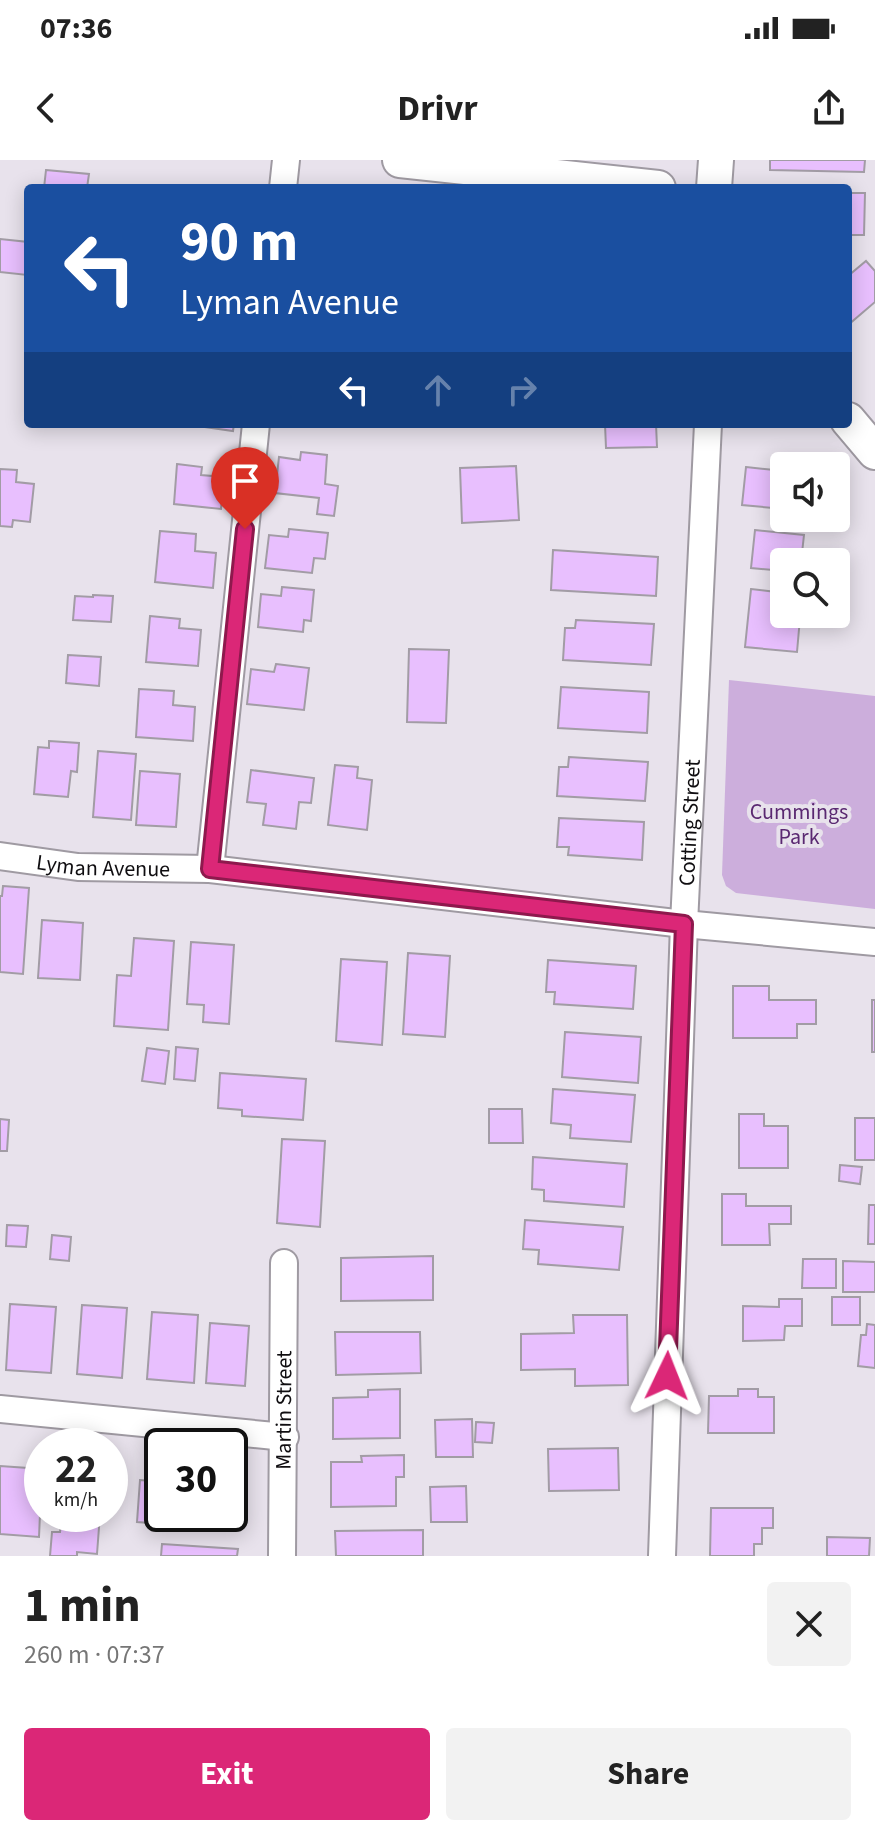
<!DOCTYPE html>
<html lang="en">
<head>
<meta charset="utf-8">
<style>
	:root { --surface:#fff; --page:#f2f2f2; --text:#222; --muted:#767676; --accent:#db2777 }
	body { margin:0; font-family:"Source Sans 3",sans-serif; background:var(--page); color:var(--text); height:100vh; display:flex; flex-direction:column; font-size:30px; white-space:nowrap }
	* { box-sizing:border-box; margin:0 }
	p { font-size:26px; color:var(--muted) }
	.icon { flex:none; width:44px; height:44px; fill:none; stroke:currentColor; stroke-width:2; stroke-linecap:round; stroke-linejoin:round }
	.map { position:relative; height:1396px; overflow:hidden }
	.drawer { display:flex; flex-direction:column; background:var(--surface); flex:1 }
	.drawer>* { flex:none }
	.banner { position:absolute; left:24px; top:24px; width:828px; height:244px; border-radius:8px; box-shadow:0 4px 20px #0003; background:#1a4fa0; color:#fff; overflow:hidden }
	.tools { position:absolute; left:770px; top:292px; display:grid; gap:16px }
	.tools a { display:grid; place-items:center; width:80px; height:80px; border-radius:8px; background:var(--surface); box-shadow:0 4px 20px #0003; font-size:40px }
	.speed { position:absolute; left:24px; top:1268px; display:flex; gap:16px; font-size:40px; font-weight:700; text-align:center }
	.speed>* { display:grid; place-content:center; width:104px; height:104px; border-radius:50%; background:var(--surface); box-shadow:0 4px 20px #0003; line-height:1 }
	.speed small { font-size:20px; font-weight:400 }
	.speed .limit { border:4px solid #111; border-radius:12px; background:#fff; color:#111 }
	.pin { position:absolute; display:grid; place-items:center; width:68px; height:68px; color:#fff; margin:-82px -34px; border-radius:50% 50% 50% 0; rotate:-45deg; box-shadow:0 0 8px #0007 }
	.pin .icon { rotate:45deg }
	.me { position:absolute; width:88px; margin:-44px; rotate:2deg; stroke-linejoin:round; filter:drop-shadow(0 0 6px #0008) }
	.turn { display:flex; align-items:center; gap:28px; height:168px; padding:0 24px; font-size:36px }
	.turn .icon { width:104px; height:104px; stroke-width:2.5 }
	.turn b { display:block; font-size:56px; line-height:68px }
	.lanes { display:flex; align-items:center; height:76px; padding:0 24px; background:#0003; justify-content:center; gap:40px; direction:ltr }
	.lanes .off { opacity:.35 }
	.round { display:grid; place-items:center; flex:none; width:84px; height:84px; border-radius:8px; background:var(--page) }
	.head { display:flex; align-items:center; justify-content:space-between; height:136px; padding:0 24px }
	h1 { font-size:48px; font-weight:700; line-height:60px }
	.action { display:flex; gap:16px; margin-top:auto; padding:16px 24px }
	.action a { flex:1; height:92px; border-radius:8px; background:var(--accent); color:#fff; font-size:32px; font-weight:700; line-height:92px; text-align:center }
	.action a+a { background:var(--page); color:var(--text) }
	.status { display:flex; justify-content:space-between; align-items:center; height:56px; padding:0 40px; background:var(--surface); direction:ltr }
	.status svg { height:22px; fill:currentColor }
	header { display:flex; justify-content:space-between; align-items:center; height:104px; padding:0 24px; background:var(--surface); font-size:36px; font-weight:700 }
	.map>svg:first-child { display:block }
</style>
</head>
<body>
<div class="status"><b>07:36</b><svg viewBox="0 0 49 12"><path d="M0 12V9h3v3zM5 12V6h3v6zM10 12V3h3v9zM15 12V0h3v12zM26 1h20v11H26zM47 4h2v5h-2z"/></svg></div>
<header><svg class="icon" aria-label="back" viewBox="0 0 24 24"><path d="M15 5l-7 7 7 7"/></svg>Drivr<svg class="icon" aria-label="share" viewBox="0 0 24 24"><path d="M12 15V3M7 8l5-5 5 5M5 13v7h14v-7"/></svg></header>
<div class="map">
<svg width="875" height="1396" viewBox="0 0 875 1396">
	<rect width="100%" height="100%" fill="#e8e2ec"/>
	<!-- green -->
	<path fill="#ccaedc" d="M729,520l146,16v213l-139,-16 -10,-7 -4,-11z"/>
	<!-- building -->
	<g fill="#e8bffe" stroke="#a29ca5" stroke-width="2">
		<path d="M770,0h95l-1,12 -94,-2z"/>
		<path d="M46,10l43,4 -2,14h-43z"/>
		<path d="M848,33h17l-1,42h-16z"/>
		<path d="M0,79l28,3 -1,33 -27,-3z"/>
		<path d="M866,101l9,10v31l-27,23v-49z"/>
		<path d="M184,264h50l-1,7z"/>
		<path d="M605,264h51l1,23 -51,1z"/>
		<path d="M301,292l26,3 -2,29 13,2 -4,30 -17,-2 2,-16 -44,-5 4,-36 21,3z"/>
		<path d="M177,304l25,3 -1,8 23,2 -3,32 -47,-5z"/>
		<path d="M516,306l3,54 -57,3 -2,-55z"/>
		<path d="M746,307l38,4v38l-42,-4z"/>
		<path d="M0,309l17,1 -1,12 18,2 -4,38 -17,-2 -1,7 -12,-1z"/>
		<path d="M289,369l39,4 -3,26 -11,-1 -2,15 -47,-5 4,-33 19,2z"/>
		<path d="M755,370l49,5 -3,27h-17v9l-33,-3z"/>
		<path d="M160,371l36,3 -1,17 21,2 -3,35 -58,-6z"/>
		<path d="M553,390l105,7 -2,39 -105,-6z"/>
		<path d="M282,427l32,3 -3,31 -7,-1 -1,12 -45,-5 3,-33 20,2z"/>
		<path d="M751,429l33,4v21h27l-1,5 -10,-1 -3,34 -52,-5z"/>
		<path d="M93,435l20,1 -2,26 -38,-2 2,-24 18,1z"/>
		<path d="M150,456l30,3 -1,9 22,2 -3,36 -52,-4z"/>
		<path d="M576,460l78,4 -3,41 -88,-5 2,-32h10z"/>
		<path d="M409,489l40,1 -3,73 -39,-1z"/>
		<path d="M68,495l33,2 -2,29 -33,-3z"/>
		<path d="M276,504l33,4 -5,42 -57,-6 4,-35 23,3z"/>
		<path d="M561,527l88,5 -2,41 -89,-5z"/>
		<path d="M139,529l35,2 -1,14 22,2 -2,34 -57,-4z"/>
		<path d="M49,581l30,2 -2,29 -6,-1 -3,26 -34,-3 4,-47 11,1z"/>
		<path d="M98,591l38,3 -5,66 -38,-3z"/>
		<path d="M569,597l79,5 -3,39 -88,-5 2,-29h9z"/>
		<path d="M335,605l23,2 -1,11 15,2 -5,50 -39,-5z"/>
		<path d="M251,610l63,8 -3,25 -12,-1 -3,27 -33,-4 3,-21 -19,-2z"/>
		<path d="M140,611l40,3 -4,53 -40,-2z"/>
		<path d="M559,658l85,4 -2,38 -74,-5 1,-8h-12z"/>
		<path d="M3,726l26,2 -6,86 -23,-2v-76h2z"/>
		<path d="M42,760l41,3 -3,57 -42,-2z"/>
		<path d="M134,778l40,3 -6,89 -54,-4 3,-51 14,1z"/>
		<path d="M191,782l43,3 -5,79 -26,-2 1,-17 -17,-1z"/>
		<path d="M408,793l42,3 -5,81 -42,-3z"/>
		<path d="M341,799l46,3 -5,83 -46,-4z"/>
		<path d="M548,800l88,6 -3,43 -79,-5 1,-12h-9z"/>
		<path d="M733,826h36v14h47v24h-19v14h-64z"/>
		<rect x="872" y="840" width="3" height="52"/>
		<path d="M565,872l76,5 -3,46 -76,-6z"/>
		<path d="M176,887l22,2 -3,32 -21,-2z"/>
		<path d="M147,888l22,3 -4,33 -23,-3z"/>
		<path d="M220,913l86,6 -3,41 -61,-4v-6l-24,-2z"/>
		<path d="M553,929l82,6 -4,47 -61,-4 1,-13 -20,-2z"/>
		<path d="M489,949h33l1,34h-34z"/>
		<path d="M739,954h25v12h24v42h-49z"/>
		<rect x="855" y="958" width="20" height="42"/>
		<path d="M0,959l9,1 -2,31h-7z"/>
		<path d="M282,979l43,2 -5,86 -43,-4z"/>
		<path d="M533,997l94,7 -3,43 -80,-6v-11l-12,-1z"/>
		<path d="M840,1005l22,2 -2,17 -21,-3z"/>
		<path d="M722,1034h24v12h45v18h-22l1,21h-48z"/>
		<path d="M869,1045h6v39h-7z"/>
		<path d="M525,1060l98,7 -4,43 -81,-6 1,-14 -16,-1z"/>
		<path d="M7,1065l21,1 -2,21 -20,-1z"/>
		<path d="M52,1075l19,2 -2,24 -19,-2z"/>
		<path d="M433,1096v44l-92,1v-43z"/>
		<path d="M803,1099h33v29h-34z"/>
		<path d="M843,1101l32,1v30h-32z"/>
		<rect x="832" y="1137" width="28" height="28"/>
		<path d="M779,1139h23v27h-17l-1,14 -41,1v-35l36,1z"/>
		<path d="M10,1144l46,3 -5,66 -45,-3z"/>
		<path d="M82,1145l45,3 -5,70 -45,-4z"/>
		<path d="M152,1152l46,3 -4,68 -47,-4z"/>
		<path d="M573,1155h54l1,70 -53,1v-17l-54,1v-36l53,-1z"/>
		<path d="M210,1163l39,3 -4,60 -39,-3z"/>
		<path d="M867,1164l8,1v43l-17,-2 3,-31h5z"/>
		<path d="M335,1172h85l1,41 -85,2z"/>
		<path d="M400,1229v49l-67,1v-41l35,-1v-7z"/>
		<path d="M738,1229h20v8h16v36h-66l1,-37h29z"/>
		<path d="M472,1259l1,38h-37l-1,-37z"/>
		<path d="M476,1262l18,1 -2,20 -17,-1z"/>
		<path d="M618,1288l1,42 -70,1 -1,-42z"/>
		<path d="M404,1295v22h-8v29l-65,1v-45h31l-1,-6z"/>
		<path d="M0,1306l42,3 -3,68 -39,-3z"/>
		<path d="M140,1320l22,2v32h68v-27h5l-4,42 -94,-7z"/>
		<path d="M466,1326l1,36h-36l-1,-35z"/>
		<path d="M711,1348h62v20h-11v16h-8v12h-44z"/>
		<path d="M62,1354h38l-3,40 -20,-2v4h-27l2,-24h8z"/>
		<path d="M423,1370v26h-87l-1,-25z"/>
		<path d="M827,1377l43,1 -1,18h-42z"/>
		<path d="M162,1384l76,5 -1,7h-76z"/>
	</g>
	<g fill="none" stroke-linecap="round" stroke-linejoin="round">
		<!-- minor casing -->
		<g stroke="#9f9aa2" stroke-width="30">
			<g id="minor">
				<path d="M283,28l3,-28"/>
				<path id="s1" d="M0,696l78,11 132,2 474,55 191,18"/>
				<path d="M210,709l46,-445"/>
				<path d="M0,1249l285,28"/>
				<path id="s2" d="M282,1396l2,-293"/>
				<path id="s3" d="M662,1396l22,-632 24,-500"/>
			</g>
		</g>
		<!-- tertiary casing -->
		<g stroke="#9f9aa2" stroke-width="38">
			<g id="tertiary">
				<path d="M400,0l258,28"/>
				<path d="M714,28l2,-28"/>
				<path d="M848,260l27,32"/>
			</g>
		</g>
		<!-- minor -->
		<use href="#minor" stroke="#fff" stroke-width="26"/>
		<!-- tertiary -->
		<use href="#tertiary" stroke="#fff" stroke-width="34"/>
	</g>
	<g fill="none" stroke-linecap="round" stroke-linejoin="round">
		<!-- route casing -->
		<g stroke="#8e194d" stroke-width="20">
			<path id="route" d="M245,369l-35,340 474,55 -17,452"/>
		</g>
		<!-- route -->
		<use href="#route" stroke="#db2777" stroke-width="14"/>
	</g>
	<g text-anchor="middle" stroke-width="8" stroke-linejoin="round" paint-order="stroke">
		<!-- park labels -->
		<g font-size="22" fill="#5a2871" stroke="#e8e2ec">
			<text x="799" y="659">Cummings<tspan x="799" dy="25">Park</tspan></text>
		</g>
		<!-- street labels -->
		<g font-size="22" fill="#0f0d10" stroke="#e8e2ec">
			<text dy="8" stroke="none"><textPath href="#s3" startOffset="734">Cotting Street</textPath></text>
			<text dy="8" stroke="none"><textPath href="#s1" startOffset="104">Lyman Avenue</textPath></text>
			<text dy="8" stroke="none"><textPath href="#s2" startOffset="146">Martin Street</textPath></text>
		</g>
	</g>
</svg>
<div class="tools">
<a><svg class="icon" aria-label="sound" viewBox="0 0 24 24"><path d="M4 9h4l5-4v14l-5-4H4zM17 9q2 3 0 6"/></svg></a>
<a><svg class="icon" aria-label="search" viewBox="0 0 24 24"><circle cx="10" cy="10" r="6"/><path d="M15 15l6 6"/></svg></a>
</div>
<div class="speed"><div>22<small>km/h</small></div><div class="limit">30</div></div>
<div class="pin" style="left:245px;top:369px;background:#d93025"><svg class="icon" aria-label="arrive" viewBox="0 0 24 24"><path d="M6 21V4h12l-3 4 3 4H6"/></svg></div>
<svg class="me" style="left:667px;top:1216px" viewBox="-20 -20 40 40"><path d="M0-17L14 15 0 8-14 15z" fill="#db2777" stroke="#fff" stroke-width="4"/></svg>
<div class="banner">
<div class="turn"><svg class="icon" aria-label="left" viewBox="0 0 24 24"><path d="M17 20v-9H6M10 6l-5 5 5 5"/></svg><div><b>90 m</b>Lyman Avenue</div></div>
<div class="lanes"><svg class="icon" aria-label="left" viewBox="0 0 24 24"><path d="M17 20v-9H6M10 6l-5 5 5 5"/></svg><svg class="icon off" aria-label="ahead" viewBox="0 0 24 24"><path d="M12 20V5M6 11l6-6 6 6"/></svg><svg class="icon off" aria-label="right" viewBox="0 0 24 24"><path d="M7 20v-9h11M14 6l5 5-5 5"/></svg></div>
</div>
</div>
<section class="drawer">
<div class="head"><div><h1>1 min</h1><p>260 m · 07:37</p></div><a class="round"><svg class="icon" aria-label="close" viewBox="0 0 24 24"><path d="M6 6l12 12M18 6L6 18"/></svg></a></div>
<div class="action"><a>Exit</a><a>Share</a></div>
</section>
</body>
</html>
